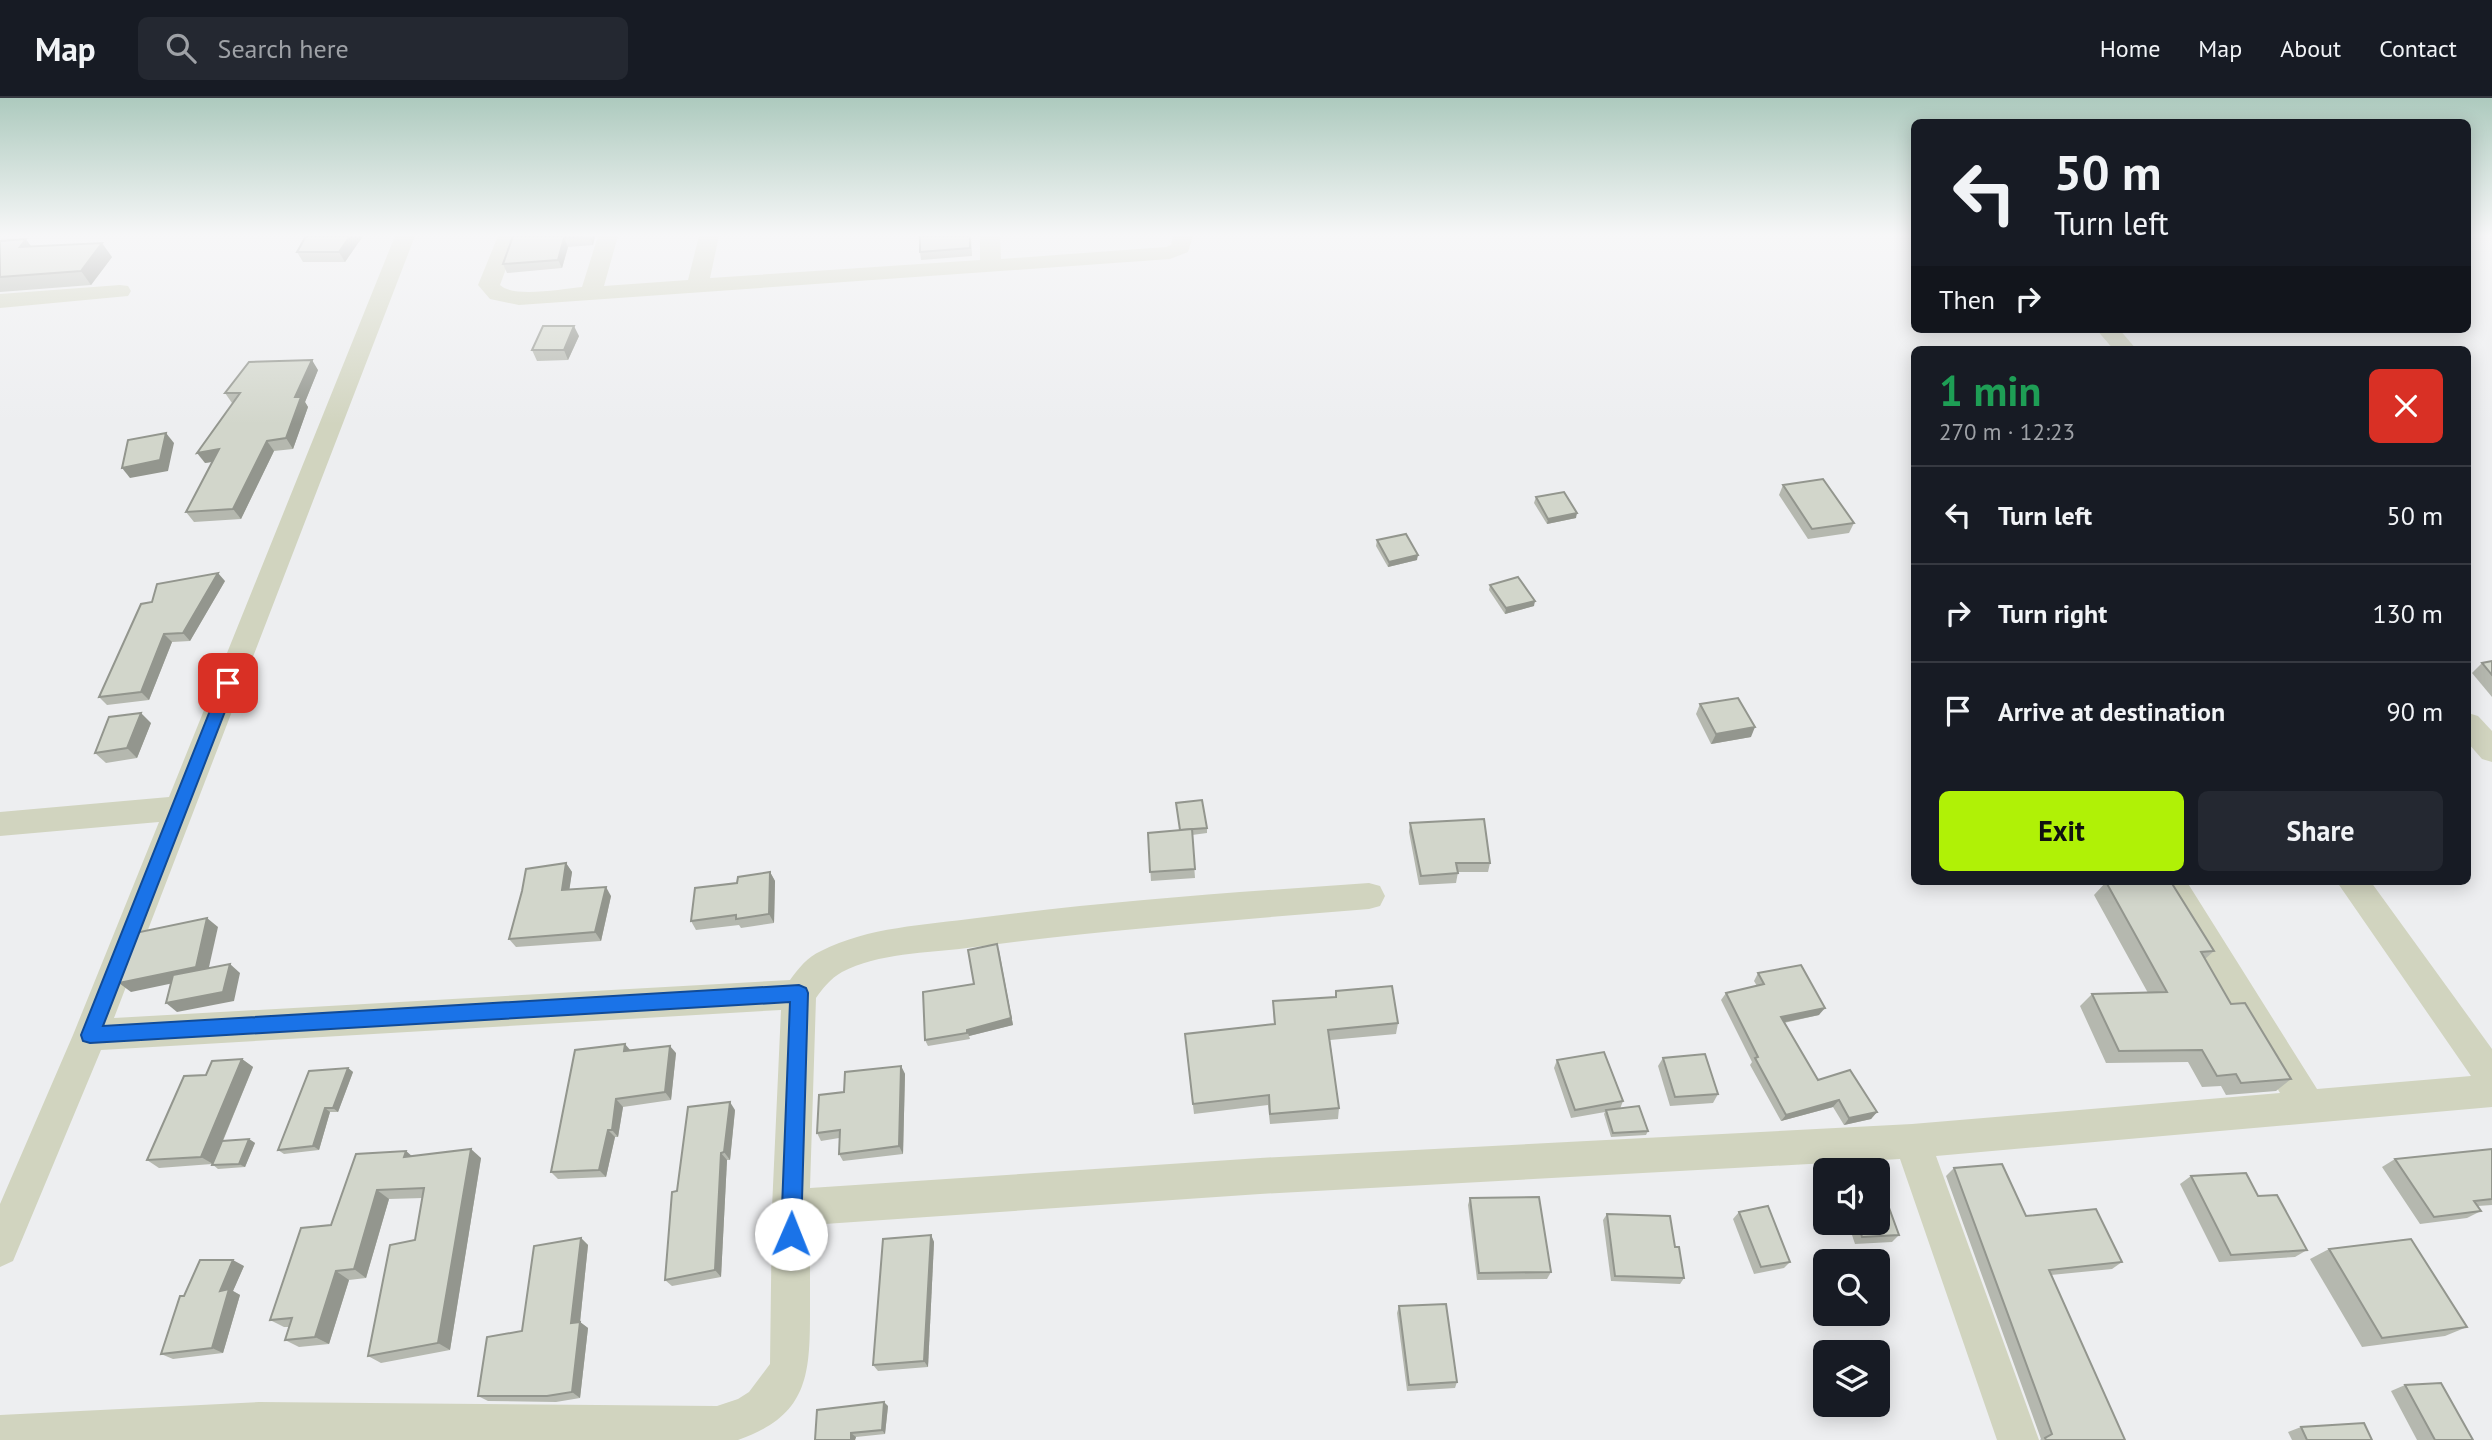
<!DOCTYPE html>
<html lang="en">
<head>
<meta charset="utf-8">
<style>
	:root { --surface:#171b24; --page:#242831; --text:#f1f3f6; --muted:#9ea1a6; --line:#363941; --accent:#b0f106 }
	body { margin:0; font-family:"PT Sans",sans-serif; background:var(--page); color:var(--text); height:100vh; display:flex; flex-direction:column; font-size:26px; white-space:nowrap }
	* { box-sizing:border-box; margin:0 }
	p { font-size:23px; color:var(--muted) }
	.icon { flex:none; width:38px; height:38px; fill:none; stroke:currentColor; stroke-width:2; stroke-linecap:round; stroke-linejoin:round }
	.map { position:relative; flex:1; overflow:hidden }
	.sheet { position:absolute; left:1911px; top:248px; width:560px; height:539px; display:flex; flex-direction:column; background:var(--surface); border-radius:10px; box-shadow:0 4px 18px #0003 }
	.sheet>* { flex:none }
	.hud { position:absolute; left:1911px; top:21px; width:560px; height:214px; border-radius:10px; box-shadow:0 4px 18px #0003; background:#171b24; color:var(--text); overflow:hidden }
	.buttons { position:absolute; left:1813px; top:1060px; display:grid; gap:14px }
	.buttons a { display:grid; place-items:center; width:77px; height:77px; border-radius:10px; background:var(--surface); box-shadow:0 4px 18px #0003; font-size:35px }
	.pin { position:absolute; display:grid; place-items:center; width:60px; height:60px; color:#fff; margin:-30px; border-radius:14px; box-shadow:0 4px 10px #0006 }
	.me { position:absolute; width:77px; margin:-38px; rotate:1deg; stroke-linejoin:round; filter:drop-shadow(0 0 5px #0008) }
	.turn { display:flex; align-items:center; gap:24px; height:147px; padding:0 28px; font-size:32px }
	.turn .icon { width:91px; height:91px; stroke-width:2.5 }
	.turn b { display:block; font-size:49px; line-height:60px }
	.then { display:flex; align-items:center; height:66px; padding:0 28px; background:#0003; gap:14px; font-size:26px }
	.round { display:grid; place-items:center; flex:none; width:74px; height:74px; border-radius:10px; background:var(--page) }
	.head { display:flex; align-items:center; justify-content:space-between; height:119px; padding:0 28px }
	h1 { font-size:42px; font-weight:700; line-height:52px; color:#1e9e55 }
	.button { display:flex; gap:14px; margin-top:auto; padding:14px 28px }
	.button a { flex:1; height:80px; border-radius:10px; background:var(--accent); color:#111; font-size:28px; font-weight:700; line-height:80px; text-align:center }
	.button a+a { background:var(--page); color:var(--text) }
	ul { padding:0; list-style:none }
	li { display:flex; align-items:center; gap:21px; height:98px; padding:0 28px; border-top:2px solid var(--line) }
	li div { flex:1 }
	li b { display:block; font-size:26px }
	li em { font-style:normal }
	header { display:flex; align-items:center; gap:42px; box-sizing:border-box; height:98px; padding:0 35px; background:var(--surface); border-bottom:2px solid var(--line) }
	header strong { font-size:33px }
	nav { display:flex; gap:38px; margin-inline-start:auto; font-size:24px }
	.search { width:490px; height:63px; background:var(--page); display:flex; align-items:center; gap:18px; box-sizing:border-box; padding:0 24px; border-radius:10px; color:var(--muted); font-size:26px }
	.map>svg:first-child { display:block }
</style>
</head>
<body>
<header>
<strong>Map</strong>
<div class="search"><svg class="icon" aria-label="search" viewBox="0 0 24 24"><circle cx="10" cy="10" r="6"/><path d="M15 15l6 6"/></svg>Search here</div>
<nav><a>Home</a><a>Map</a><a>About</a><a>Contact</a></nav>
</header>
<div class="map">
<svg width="2492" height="1342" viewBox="0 0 2492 1342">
	<rect width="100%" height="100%" fill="#edeef0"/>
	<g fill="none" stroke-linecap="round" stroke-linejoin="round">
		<!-- minor -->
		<g fill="#d1d4bf" fill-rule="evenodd">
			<path d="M395,138h20l-301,782 676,-38c9,-12 17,-23 31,-29 47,-24 104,-26 156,-33 130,-17 261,-26 392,-35l11,3 5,10 -5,10 -11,3c-134,11 -269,21 -402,39 -40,5 -89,5 -125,24 -12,7 -19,16 -26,26l-6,190 450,-30 652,-34 368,-31 -126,-211h33l130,207 154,-13 -134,-194h34l121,167v58l-556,49 103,284h-42l-97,-281 -640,35 -450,31c0,29 0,58 0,87 0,65 -3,104 -72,128h-738v-25l259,-13 458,4 21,-7 11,-7 21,-28 2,-156 9,-198 -680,40 -88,211 -13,6v-63l73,-169 86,-213 -159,14v-24l169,-15z"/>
			<path d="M498,138h20l-18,49c13,13 62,4 82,2l16,-51h20l-14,50 84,-6 11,-44h20l-9,42 270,-18v-24h20l1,23 165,-12 5,-2 2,-9h20l-5,16 -18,7 -651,46 -29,-6 -12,-14z"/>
			<path d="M120,187l8,1 3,5 -3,5 -128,12v-14z"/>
			<path d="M2096,231h23l18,21h-23z"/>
			<path d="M2468,615l10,3 14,15v31l-10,-3 -14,-16z"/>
		</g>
	</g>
	<!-- wall -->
	<g fill="#b5b8af">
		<path d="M306,138h57l-18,26h-42l-6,-10z"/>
		<path d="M513,138h82l-2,9 -25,2 -6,21 -55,5 -4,-9z"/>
		<path d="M971,138l1,20 -51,4 -1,-8z"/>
		<path d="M0,143l31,5 81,11 -21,28 -91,7z"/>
		<path d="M579,238l-11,24 -31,1 -5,-11z"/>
		<path d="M318,272l-13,32 3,5 -15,42 -19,2 -33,68 -47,3 -8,-10 27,-50 -8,1 28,-60h-1l-7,-10z"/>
		<path d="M1783,387l71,38 -5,10 -41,6 -29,-44z"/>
		<path d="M1536,399l40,21 -29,6 -13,-21z"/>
		<path d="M1377,442l40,20 -29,7 -12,-21z"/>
		<path d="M225,483l-35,60 -18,1 -23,58 -42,5 -8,-8 53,-95z"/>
		<path d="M1490,487l44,21 -29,8 -16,-24z"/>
		<path d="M2492,563v36l-20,-24 10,-10z"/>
		<path d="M1700,606l51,33 -40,7 -15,-30z"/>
		<path d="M151,625l-14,35 -31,5 -11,-10z"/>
		<path d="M1410,725l80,40 -2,9h-30l-2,11 -37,2 -10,-53z"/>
		<path d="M1207,730v5l-15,2 3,43 -44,3 -3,-48z"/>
		<path d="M566,765l6,9 -3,18 42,6 -10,45 -85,6 -7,-8z"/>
		<path d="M770,774l5,9 -1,42 -33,5 -2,-3 -43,5 -5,-9 46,-38z"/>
		<path d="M2106,784l108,69 -9,8 26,45 60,75 -15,12 -50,4 -5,-9 -19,1 -14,-25 -82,1 -26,-57 12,-12 56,-1 -54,-98z"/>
		<path d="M999,852l14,75 -44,11 1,3 -42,7 -3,-6 49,-56z"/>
		<path d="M1758,875l61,42 -35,8 34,57 59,32 -6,7 -27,6 -11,-18 -52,14 -31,-56 2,-3 -31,-62 5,-7 31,-7 -3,-5z"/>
		<path d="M1336,893l62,32 -2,11 -66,6 9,68 -1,11 -68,5 -2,-19 -74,9 -8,-69 88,-21 -1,-23 62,-4z"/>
		<path d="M631,953l45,2 -5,47 -48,7 -5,30h-3l-9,40 -48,2 -7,-7z"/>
		<path d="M1663,960l55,36 -5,9 -43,3 -12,-40z"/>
		<path d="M242,961l11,8 -30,74 26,-2 6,4 -10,24 -27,2 -6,-5 -53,4 -12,-8 59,-85z"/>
		<path d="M1557,962l66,41 -3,8 28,22 -2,4 -35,2 -7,-23 1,-2 -34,6 -17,-50z"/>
		<path d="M901,968l4,8 -2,80 -60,7 -4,-7v-16l-18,3 -4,-8 27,-41z"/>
		<path d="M348,970l5,4 -15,40h-8l-11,38 -35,4 -6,-4z"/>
		<path d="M735,1012l-5,50h-3l-6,117 -49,9 -7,-6 12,-89z"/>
		<path d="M2492,1051v56l-14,1 3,5 -14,7 -47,6 -38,-57 13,-8z"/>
		<path d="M406,1053l6,5 69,2 -31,192 -69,13 -13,-7 47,-116 8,-42 -34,1 -23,79 -17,2 -20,64 -30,3 -14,-7 4,-13h-5l-14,-7 61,-95z"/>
		<path d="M1954,1070l72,48 96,46 -10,7 -61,6 74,165h-85l1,-1 -95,-263z"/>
		<path d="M2191,1078l67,20 49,54 -12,7 -76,5 -39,-78z"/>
		<path d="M1470,1100l81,74 -4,7 -70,1 -9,-75z"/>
		<path d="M1739,1114l51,50 -6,6 -30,6 -21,-55z"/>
		<path d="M1607,1116l68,33 9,31 -4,6 -69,-3 -8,-61z"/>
		<path d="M1848,1125h30l21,12 -7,7 -37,2z"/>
		<path d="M931,1137l3,7 -6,125 -50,4 -5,-6z"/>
		<path d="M581,1140l7,7 -8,77 8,6 -8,70 -24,4 -68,-1 -10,-5 44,-65z"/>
		<path d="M2329,1151l138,78 -22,9 -83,11 -52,-88z"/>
		<path d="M244,1168l-11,25 7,4 -17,58 -50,6 -12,-5 23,-58z"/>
		<path d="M1399,1208l58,76 -2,6 -48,3 -10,-78z"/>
		<path d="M2405,1287l68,55h-56l-26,-49z"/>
		<path d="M888,1308l-3,28 -29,3 -1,3h-40z"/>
		<path d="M2301,1329l71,13h-80l-4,-8z"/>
	</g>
	<!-- shaded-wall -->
	<g fill="#93968e">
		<path d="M350,138h13l-18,26 -6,-10z"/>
		<path d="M589,138h6l-2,9z"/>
		<path d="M564,140l4,9 -6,21 -4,-8z"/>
		<path d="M26,141l10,14 -16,-6z"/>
		<path d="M102,145l10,14 -21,28 -10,-14z"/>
		<path d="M574,228l5,10 -11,24 -4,-10z"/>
		<path d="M312,262l6,10 -13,32 3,5 -15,42 -7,-11 9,-41z"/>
		<path d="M166,335l8,10 -6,28 -38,7 -8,-10z"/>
		<path d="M267,343l7,10 -33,68 -8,-10z"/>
		<path d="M219,351l8,10 -22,4 -8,-10z"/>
		<path d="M1577,415l-1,5 -29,6 1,-5z"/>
		<path d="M1418,457l-1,5 -29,7 1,-5z"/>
		<path d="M218,475l7,8 -35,60 -7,-8z"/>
		<path d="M1535,503l-1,5 -29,8 1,-6z"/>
		<path d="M164,536l8,8 -23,58 -8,-8z"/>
		<path d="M141,615l10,10 -14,35 -10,-10z"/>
		<path d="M1755,629l-4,10 -40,7 5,-10z"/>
		<path d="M566,765l6,9 -4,27 -6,-9z"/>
		<path d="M770,774l5,9 -1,42 -5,-9z"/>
		<path d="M606,789l5,9 -10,45 -6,-9z"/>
		<path d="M207,820l11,9 -11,49 -76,16 -12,-9z"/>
		<path d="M997,846l16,81 -44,11 1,3 -3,-9z"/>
		<path d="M230,866l10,9 -6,28 -57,11 -11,-9z"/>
		<path d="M1825,910l-6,7 -43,9 5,-7z"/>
		<path d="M625,946l6,7h-7z"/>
		<path d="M670,948l6,7 -5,47 -6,-8z"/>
		<path d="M242,961l11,8 -40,97 -12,-7z"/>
		<path d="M901,968l4,8 -2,80 -4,-8z"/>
		<path d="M348,970l5,4 -15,40 -5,-4z"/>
		<path d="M616,1001l7,8 -5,30 -6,-7z"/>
		<path d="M1839,1002l-6,7 -52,14 5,-6z"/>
		<path d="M730,1004l5,8 -5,50 -6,-8z"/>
		<path d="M325,1010l5,4 -11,38 -6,-4z"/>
		<path d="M1877,1014l-6,7 -27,6 5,-7z"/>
		<path d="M608,1032l7,7 -9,40 -7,-7z"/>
		<path d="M249,1041l6,4 -10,24 -6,-3z"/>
		<path d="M471,1051l10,9 -31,192 -12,-7z"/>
		<path d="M406,1053l11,10 -13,-4z"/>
		<path d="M721,1055l6,7 -6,117 -6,-7z"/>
		<path d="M377,1092l12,9 -23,79 -12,-9z"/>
		<path d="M931,1137l3,7 -6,125 -4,-6z"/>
		<path d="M581,1140l7,7 -8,77 8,6 -8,70 -8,-6 -1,-69z"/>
		<path d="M233,1162l11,6 -11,25 7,4 -17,58 -11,-5 8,-57z"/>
		<path d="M336,1173l13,9 -20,64 -14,-7z"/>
		<path d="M884,1304l4,4 -3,28 -3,-4z"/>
		<path d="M851,1335l5,4 -1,3h-4z"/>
	</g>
	<!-- building -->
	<g fill="#d2d6cb" stroke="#93968e" stroke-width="2">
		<path d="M306,138h44l-11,16h-42z"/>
		<path d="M513,138h72l-21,2 -6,22 -55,4z"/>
		<path d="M920,138h50v12l-50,4z"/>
		<path d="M26,141l-6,8 82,-4 -21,28 -81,6v-36z"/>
		<path d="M543,228h31l-10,24h-32z"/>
		<path d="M312,262l-17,37h6l-15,41 -19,3 -34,68 -47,3 33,-63 -22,4 43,-60h-15l24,-31z"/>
		<path d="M166,335l-6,27 -38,8 6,-28z"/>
		<path d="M1823,381l31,44 -42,6 -29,-44z"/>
		<path d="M1564,394l13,21 -29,6 -12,-22z"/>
		<path d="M1406,436l12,21 -29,7 -12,-22z"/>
		<path d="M218,475l-35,60 -19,1 -23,58 -42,5 42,-93 11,-2 5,-18z"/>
		<path d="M1518,479l17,24 -29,7 -16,-23z"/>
		<path d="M2492,563v14l-10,-12z"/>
		<path d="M1738,600l17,29 -39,7 -16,-30z"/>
		<path d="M141,615l-14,35 -32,5 14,-36z"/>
		<path d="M1202,702l5,28 -27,2 -4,-27z"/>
		<path d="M1484,721l6,44h-34l2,10 -37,3 -11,-53z"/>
		<path d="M1192,731l3,40 -45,3 -2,-39z"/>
		<path d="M566,765l-4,27 44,-3 -11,45 -86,7 13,-48 4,-22z"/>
		<path d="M770,774l-1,42 -33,5v-4l-45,6 4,-33 42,-5 1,-6z"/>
		<path d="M2106,784h65l43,69 -13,1 30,52 14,-1 46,76 -50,4 -5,-9 -19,2 -15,-26 -83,1 -27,-57 75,-2z"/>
		<path d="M207,820l-11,49 -77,16 16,-50z"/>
		<path d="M997,846l14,74 -44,12v3l-42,7 -2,-48 51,-8 -6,-34z"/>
		<path d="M230,866l-7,28 -57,11 7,-28z"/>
		<path d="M1801,867l24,43 -44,9 37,63 32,-10 27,42 -28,6 -10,-18 -53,15 -31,-57 3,-1 -32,-64 38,-9 -6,-11z"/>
		<path d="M1392,888l6,37 -70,7 11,78 -69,6 -1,-19 -76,9 -8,-70 90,-10 -2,-23 63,-4v-6z"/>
		<path d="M625,946l-1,7 46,-5 -5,46 -49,7 -4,31h-4l-9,40 -48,2 24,-122z"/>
		<path d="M1604,954l19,49 -48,9 -18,-50z"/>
		<path d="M1705,956l13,40 -43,3 -12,-39z"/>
		<path d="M242,961l-41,98 -54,3 37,-84 22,-1 6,-14z"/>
		<path d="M901,968l-2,80 -60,8 1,-24 -23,3 2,-38 25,-3 1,-20z"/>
		<path d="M348,970l-15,40h-8l-12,38 -35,4 31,-79z"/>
		<path d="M730,1004l-6,50 -3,1 -6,117 -50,10 7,-88 5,-1 11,-84z"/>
		<path d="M1639,1008l9,25 -35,2 -7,-23z"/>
		<path d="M249,1041l-10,25 -27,1 10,-24z"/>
		<path d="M471,1051l-33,194 -70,13 22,-111 25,-5 9,-52 -47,2 -23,79 -18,2 -21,66 -30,3 7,-22 -22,2 31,-92 30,-3 25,-71 50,-3 -2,6z"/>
		<path d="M2492,1051v50l-18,2 7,10 -47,6 -39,-58z"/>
		<path d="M2002,1066l24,52 70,-7 26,53 -73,8 76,170h-79l-1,-2 7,-4 -98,-266z"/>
		<path d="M2246,1075l12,23 19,-1 30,55 -76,5 -40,-79z"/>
		<path d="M1878,1088h3l18,49 -37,2 -4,-14h20z"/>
		<path d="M1539,1099l12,75 -72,1 -9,-75z"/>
		<path d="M1768,1108l22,56 -29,5 -22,-55z"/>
		<path d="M1607,1116l63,2 5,31h4l5,31 -69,-2z"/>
		<path d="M931,1137l-7,126 -51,4 10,-126z"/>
		<path d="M581,1140l-10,85 9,-1 -8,70 -25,4h-69l9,-59 35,-6 12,-85z"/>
		<path d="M2411,1141l56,88 -85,11 -53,-89z"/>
		<path d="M200,1162h33l-13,31 9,-2 -17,59 -51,6 19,-58h4z"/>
		<path d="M1446,1206l11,78 -48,3 -10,-79z"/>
		<path d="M2441,1285l32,57h-38l-30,-55z"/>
		<path d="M884,1304l-2,28 -31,3v7h-36l2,-30z"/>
		<path d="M2364,1325l8,17h-65l-6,-13z"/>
	</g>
	<!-- sky -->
	<linearGradient id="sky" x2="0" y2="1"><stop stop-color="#adcabe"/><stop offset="0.42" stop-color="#f7f7f8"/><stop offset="1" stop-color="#f7f7f8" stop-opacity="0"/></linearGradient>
	<rect width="2492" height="326" fill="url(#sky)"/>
	<!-- route -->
	<path fill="#1a73e8" stroke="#114b97" stroke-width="2" d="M228,579l8,6 -133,343 696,-41 7,3 2,5 -7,241 -3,7 -7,3 -7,-3 -3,-7 9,-232 -700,41 -7,-2 -2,-6 140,-352z"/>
</svg>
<div class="buttons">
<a><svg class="icon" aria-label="sound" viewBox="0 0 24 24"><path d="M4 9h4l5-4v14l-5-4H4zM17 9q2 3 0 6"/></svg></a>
<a><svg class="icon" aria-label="search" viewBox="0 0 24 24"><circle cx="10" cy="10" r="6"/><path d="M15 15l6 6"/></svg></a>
<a><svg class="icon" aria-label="layers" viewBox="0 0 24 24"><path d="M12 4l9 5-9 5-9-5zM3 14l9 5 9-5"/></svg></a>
</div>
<div class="pin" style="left:228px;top:585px;background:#d93025"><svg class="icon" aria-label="arrive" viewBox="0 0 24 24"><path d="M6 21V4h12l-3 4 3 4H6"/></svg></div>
<svg class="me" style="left:791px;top:1136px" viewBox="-20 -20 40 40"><circle r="19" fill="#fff"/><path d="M0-13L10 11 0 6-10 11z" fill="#1a73e8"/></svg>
<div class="hud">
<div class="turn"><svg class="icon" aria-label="left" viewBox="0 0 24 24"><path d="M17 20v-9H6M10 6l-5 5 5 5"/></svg><div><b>50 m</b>Turn left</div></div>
<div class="then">Then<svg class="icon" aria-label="right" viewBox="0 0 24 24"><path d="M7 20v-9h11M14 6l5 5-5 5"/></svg></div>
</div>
<section class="sheet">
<div class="head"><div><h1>1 min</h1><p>270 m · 12:23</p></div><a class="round" style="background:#d93025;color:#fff"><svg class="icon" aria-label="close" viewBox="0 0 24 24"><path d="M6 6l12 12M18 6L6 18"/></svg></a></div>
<ul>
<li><svg class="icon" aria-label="left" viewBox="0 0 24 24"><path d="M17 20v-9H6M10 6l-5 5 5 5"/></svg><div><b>Turn left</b></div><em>50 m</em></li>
<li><svg class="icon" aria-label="right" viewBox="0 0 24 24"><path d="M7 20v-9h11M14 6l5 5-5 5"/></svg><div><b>Turn right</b></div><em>130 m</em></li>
<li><svg class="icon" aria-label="arrive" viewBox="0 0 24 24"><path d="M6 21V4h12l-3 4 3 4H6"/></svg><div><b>Arrive at destination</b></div><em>90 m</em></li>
</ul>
<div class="button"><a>Exit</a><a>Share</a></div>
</section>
</div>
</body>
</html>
